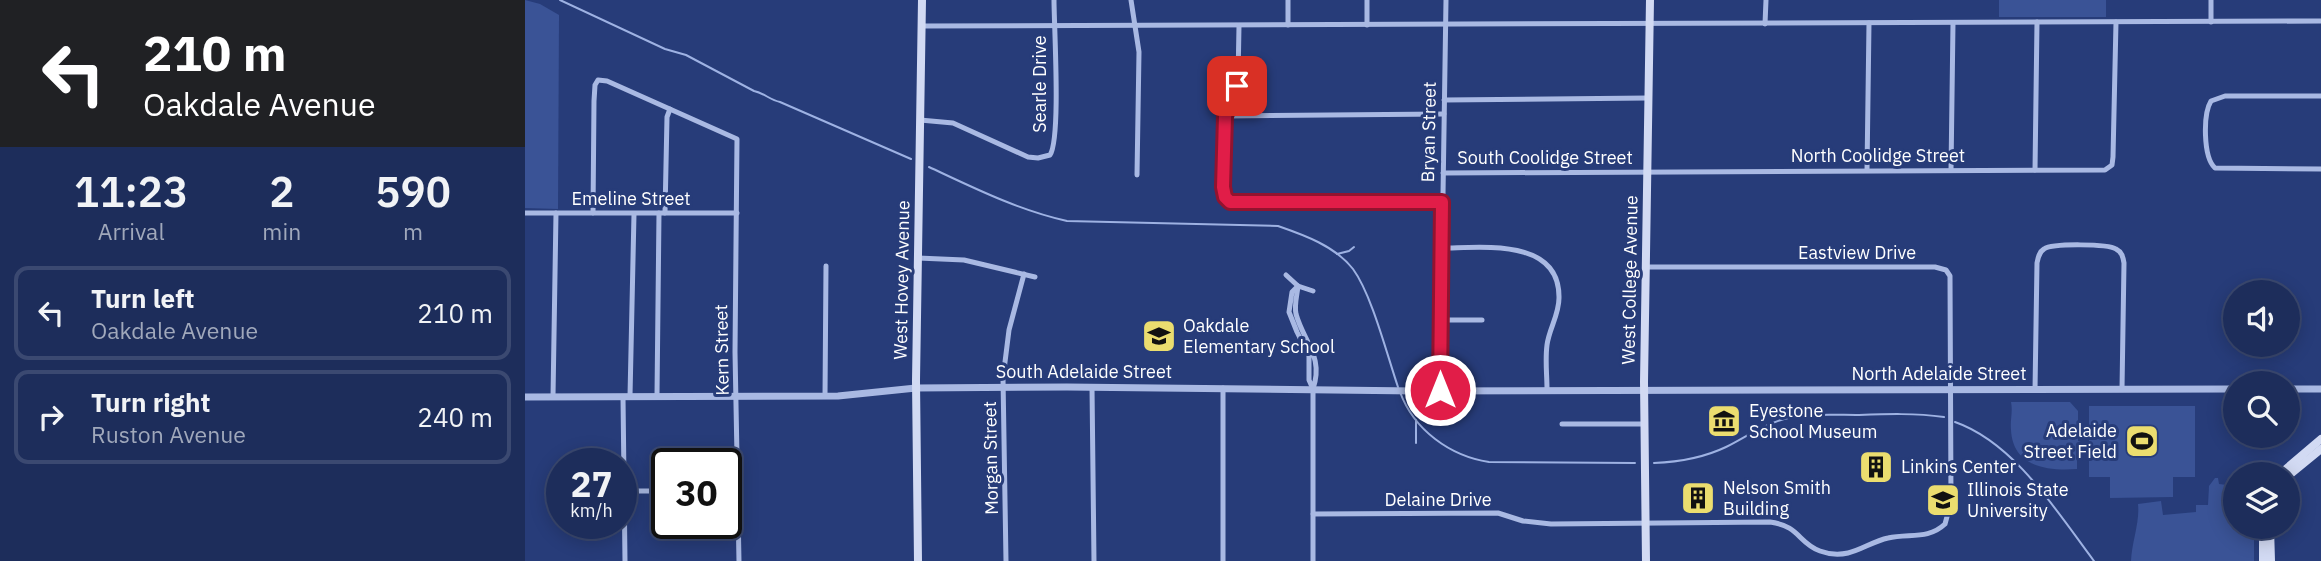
<!DOCTYPE html>
<html lang="en">
<head>
<meta charset="utf-8">
<style>
	:root { --surface:#1d2d5b; --page:#2a3964; --text:#f1f3f6; --muted:#a0a8bb; --line:#3b4971 }
	body { margin:0; font-family:"IBM Plex Sans",sans-serif; background:var(--page); color:var(--text); height:100vh; display:flex; flex-direction:column; font-size:26px; white-space:nowrap }
	* { box-sizing:border-box; margin:0 }
	p { font-size:23px; color:var(--muted) }
	.icon { flex:none; width:38px; height:38px; fill:none; stroke:currentColor; stroke-width:2; stroke-linecap:round; stroke-linejoin:round }
	.map { position:relative; flex:1; overflow:hidden }
	.panel { display:flex; flex-direction:column; background:var(--surface); width:525px }
	.panel>* { flex:none }
	.hud { background:#202124; color:#fff; overflow:hidden }
	.buttons { position:absolute; left:1698px; top:280px; display:grid; gap:14px }
	.buttons a { display:grid; place-items:center; width:77px; height:77px; border-radius:50%; background:var(--surface); box-shadow:0 4px 18px #0003,0 0 0 2px var(--line); font-size:35px }
	.speed { position:absolute; left:21px; top:448px; display:flex; gap:14px; font-size:35px; font-weight:700; text-align:center }
	.speed>* { display:grid; place-content:center; width:91px; height:91px; border-radius:50%; background:var(--surface); box-shadow:0 4px 18px #0003,0 0 0 2px var(--line); line-height:1 }
	.speed small { font-size:18px; font-weight:400 }
	.speed .limit { border:4px solid #111; border-radius:10px; background:#fff; color:#111 }
	.pin { position:absolute; display:grid; place-items:center; width:60px; height:60px; color:#fff; margin:-30px; border-radius:14px; box-shadow:0 4px 10px #0006 }
	.me { position:absolute; width:77px; margin:-38px; rotate:0deg; stroke-linejoin:round; filter:drop-shadow(0 0 5px #0008) }
	.turn { display:flex; align-items:center; gap:24px; height:147px; padding:0 28px; font-size:32px }
	.turn .icon { width:91px; height:91px; stroke-width:2.5 }
	.turn b { display:block; font-size:49px; line-height:60px }
	.eta { display:flex; justify-content:space-evenly; align-items:center; height:119px; text-align:center }
	.eta b { font-size:42px; font-weight:600; line-height:49px }
	ul { padding:0; list-style:none }
	li { display:flex; align-items:center; gap:21px; height:94px; margin:0 14px 10px; padding:0 14px; border:4px solid var(--line); border-radius:14px }
	li div { flex:1 }
	li b { display:block; font-size:26px }
	li em { font-style:normal }
	main { display:flex; flex:1; min-height:0 }
	.map>svg:first-child { display:block }
</style>
</head>
<body>
<main>
<section class="panel">
<div class="hud">
<div class="turn"><svg class="icon" aria-label="left" viewBox="0 0 24 24"><path d="M17 20v-9H6M10 6l-5 5 5 5"/></svg><div><b>210 m</b>Oakdale Avenue</div></div>
</div>
<div class="eta">
<div><b>11:23</b><p>Arrival</p></div>
<div><b>2</b><p>min</p></div>
<div><b>590</b><p>m</p></div>
</div>
<ul>
<li><svg class="icon" aria-label="left" viewBox="0 0 24 24"><path d="M17 20v-9H6M10 6l-5 5 5 5"/></svg><div><b>Turn left</b><p>Oakdale Avenue</p></div><em>210 m</em></li>
<li><svg class="icon" aria-label="right" viewBox="0 0 24 24"><path d="M7 20v-9h11M14 6l5 5-5 5"/></svg><div><b>Turn right</b><p>Ruston Avenue</p></div><em>240 m</em></li>
</ul>
</section>
<div class="map">
<svg width="1796" height="561" viewBox="0 0 1796 561">
	<rect width="100%" height="100%" fill="#273c79"/>
	<!-- green -->
	<g fill="#3a5396">
		<path d="M0,0l15,4 19,11 -1,194 -33,-1z"/>
		<rect x="1474" y="0" width="107" height="17"/>
		<path d="M1486,402h59l8,9v30l3,1v10l-4,1v16c-30,2 -64,-2 -66,-39 -1,-10 2,-18 0,-28z"/>
		<path d="M1564,406h106v71h-22v20l-63,1v-21h-21z"/>
		<path d="M1690,478h3l1,6 16,2v41h19v34h-123c1,-20 9,-39 7,-57l23,-3 2,14 33,-3v-7h12l1,-19z"/>
	</g>
	<g fill="none" stroke-linecap="round" stroke-linejoin="round">
		<!-- stream -->
		<g stroke="#9eb2e3" stroke-width="2">
			<path d="M35,0l105,49 21,6 68,36c10,2 16,9 26,11l131,57"/>
			<path d="M404,167c45,21 89,43 138,54l211,5c26,9 57,20 75,43 19,26 34,86 45,118"/>
			<path d="M812,254l12,-3 5,-4"/>
			<path d="M875,392c14,38 50,64 89,70l146,1"/>
			<path d="M1430,422c60,21 102,90 139,139"/>
			<path d="M891,443v-23"/>
			<path d="M1129,463c25,-1 49,-5 72,-16 20,-10 36,-22 58,-28 24,-6 50,-4 75,-4 28,-1 56,-2 85,2"/>
		</g>
		<!-- minor -->
		<g stroke="#a9b9e3" stroke-width="5">
			<path d="M606,0l8,52 -2,123"/>
			<path d="M1686,22v-22"/>
			<path d="M1240,24l1,-24"/>
			<path d="M763,25v-25"/>
			<path d="M842,25v-25"/>
			<path d="M396,26l1400,-5"/>
			<path d="M714,26l-1,54 -12,28 -2,15 -1,64 4,13 10,3 205,-1"/>
			<path d="M1796,96h-96l-14,5c-8,13 -8,56 4,67l106,1"/>
			<path d="M919,100l204,-2"/>
			<path d="M700,116l219,-2"/>
			<path d="M395,120l33,3 75,34 10,1 12,-3c11,-17 4,-128 4,-155"/>
			<path d="M1342,170l2,-147"/>
			<path d="M1426,170l2,-147"/>
			<path d="M1510,170l2,-148"/>
			<path d="M918,173l662,-3 7,-5 1,-8 3,-135"/>
			<path d="M0,213h212"/>
			<path d="M68,213l1,-112 1,-16 3,-5 9,1 130,58 -2,213 4,209"/>
			<path d="M140,213l2,-96 3,-8"/>
			<path d="M916,248c40,0 119,-11 118,50 0,17 -10,31 -12,47 -2,15 0,30 0,44"/>
			<path d="M393,258l46,2 71,17"/>
			<path d="M761,275l12,11 15,5"/>
			<path d="M773,286c-1,10 -4,19 -2,28 8,29 28,42 17,75l-4,-9v-24l-12,-24 -8,-20 3,-20z"/>
			<path d="M915,320h42"/>
			<path d="M567,387l2,174"/>
			<path d="M698,388v173"/>
			<path d="M788,389v172"/>
			<path d="M915,390l6,-390"/>
			<path d="M1510,390l2,-127c1,-5 2,-11 7,-14 9,-6 64,-5 72,0 6,3 7,8 8,14l-2,126"/>
			<path d="M105,396l4,-182"/>
			<path d="M132,396l2,-183"/>
			<path d="M300,396l1,-130"/>
			<path d="M28,397l3,-184"/>
			<path d="M98,397l2,164"/>
			<path d="M1037,424h82"/>
			<path d="M100,491h42"/>
			<path d="M201,491h12"/>
			<path d="M788,514l185,-1 25,8 28,3 219,-2c30,4 28,21 50,29 8,3 19,4 28,2 13,-3 26,-12 40,-15 21,-5 40,2 57,-14l6,-22 -1,-226 -4,-6 -11,-3h-289"/>
			<path d="M481,561l-3,-183 6,-48 15,-56"/>
		</g>
		<!-- tertiary -->
		<g stroke="#a9b9e3" stroke-width="7">
			<path d="M1762,389h34"/>
			<path d="M0,397l313,-1 78,-8 151,-1 349,4 819,-2"/>
		</g>
		<!-- secondary -->
		<g stroke="#d2daf3" stroke-width="8">
			<path d="M1755,474l41,-35"/>
			<path d="M1762,477l34,-28"/>
			<path d="M1762,504l5,2"/>
			<path d="M1738,527v34"/>
			<path d="M1745,527l1,34"/>
			<path d="M393,561l-2,-180 6,-381"/>
			<path d="M1121,561l-2,-179 6,-382"/>
		</g>
	</g>
	<g fill="none" stroke-linecap="round" stroke-linejoin="round">
		<!-- route casing -->
		<g stroke="#92132f" stroke-width="18">
			<path id="route" d="M712,86l-12,30 -2,71 2,10 5,5h212l-2,188"/>
		</g>
		<!-- route -->
		<use href="#route" stroke="#e11d48" stroke-width="12"/>
	</g>
	<!-- icons -->
	<defs>
		<g id="school-square" transform="scale(1.75)"><rect x="-9" y="-9" width="18" height="18" rx="4" fill="#ebdd6f" stroke="#273c79"/><path d="M0-5L7-2L0 1L-7-2ZM-4 1L0 2.5L4 1V4Q0 6-4 4Z" fill="#111"/></g>
		<g id="museum-square" transform="scale(1.75)"><rect x="-9" y="-9" width="18" height="18" rx="4" fill="#ebdd6f" stroke="#273c79"/><path d="M0-6L6-3V-2H-6V-3ZM-5-1h2V3h-2ZM-1-1h2V3h-2ZM3-1h2V3H3ZM-6 4H6V6H-6Z" fill="#111"/></g>
		<g id="stadium-square" transform="scale(1.75)"><rect x="-9" y="-9" width="18" height="18" rx="4" fill="#ebdd6f" stroke="#273c79"/><path d="M0-5a6.5 5 0 1 0 0 10a6.5 5 0 1 0 0-10ZM-3.5-1.8h7v3.6h-7Z" fill="#111"/></g>
		<g id="building-square" transform="scale(1.75)"><rect x="-9" y="-9" width="18" height="18" rx="4" fill="#ebdd6f" stroke="#273c79"/><path d="M-4-6H4V6H1V3H-1V6H-4ZM-2.5-4.3h1.7v1.8h-1.7ZM.8-4.3h1.7v1.8H.8ZM-2.5-1h1.7V.8h-1.7ZM.8-1h1.7V.8H.8Z" fill="#111"/></g>
		<g id="university-square" transform="scale(1.75)"><rect x="-9" y="-9" width="18" height="18" rx="4" fill="#ebdd6f" stroke="#273c79"/><path d="M0-5L7-2L0 1L-7-2ZM-4 1L0 2.5L4 1V4Q0 6-4 4Z" fill="#111"/></g>
	</defs>
	<g fill-rule="evenodd">
		<use href="#school-square" x="634" y="336"/>
		<use href="#museum-square" x="1199" y="421"/>
		<use href="#stadium-square" x="1617" y="441"/>
		<use href="#building-square" x="1351" y="467"/>
		<use href="#building-square" x="1173" y="498"/>
		<use href="#university-square" x="1418" y="500"/>
	</g>
	<g text-anchor="middle" stroke-width="6" stroke-linejoin="round" paint-order="stroke">
		<!-- street labels -->
		<g font-size="18" fill="#fff" stroke="#273c79">
			<text transform="translate(515 84) rotate(-90)" y="6">Searle Drive</text>
			<text transform="translate(904 132) rotate(-89)" y="6">Bryan Street</text>
			<text x="1353" y="162">North Coolidge Street</text>
			<text x="1020" y="164">South Coolidge Street</text>
			<text x="106" y="205">Emeline Street</text>
			<text x="1332" y="259">Eastview Drive</text>
			<text transform="translate(377 280) rotate(-89)" y="6">West Hovey Avenue</text>
			<text transform="translate(1105 280) rotate(-89)" y="6">West College Avenue</text>
			<text transform="translate(197 350) rotate(-91)" y="6">Kern Street</text>
			<text x="559" y="378">South Adelaide Street</text>
			<text x="1414" y="380">North Adelaide Street</text>
			<text transform="translate(466 458) rotate(-91)" y="6">Morgan Street</text>
			<text x="913" y="506">Delaine Drive</text>
		</g>
		<!-- poi labels -->
		<g font-size="18" fill="#fff" stroke="#273c79" text-anchor="start">
			<text x="658" y="332">Oakdale<tspan x="658" dy="21">Elementary School</tspan></text>
			<text x="1224" y="417">Eyestone<tspan x="1224" dy="21">School Museum</tspan></text>
			<text x="1592" y="437" text-anchor="end">Adelaide<tspan x="1592" dy="21">Street Field</tspan></text>
			<text x="1376" y="473">Linkins Center</text>
			<text x="1198" y="494">Nelson Smith<tspan x="1198" dy="21">Building</tspan></text>
			<text x="1442" y="496">Illinois State<tspan x="1442" dy="21">University</tspan></text>
		</g>
	</g>
</svg>
<div class="buttons">
<a><svg class="icon" aria-label="sound" viewBox="0 0 24 24"><path d="M4 9h4l5-4v14l-5-4H4zM17 9q2 3 0 6"/></svg></a>
<a><svg class="icon" aria-label="search" viewBox="0 0 24 24"><circle cx="10" cy="10" r="6"/><path d="M15 15l6 6"/></svg></a>
<a><svg class="icon" aria-label="layers" viewBox="0 0 24 24"><path d="M12 4l9 5-9 5-9-5zM3 14l9 5 9-5"/></svg></a>
</div>
<div class="speed"><div>27<small>km/h</small></div><div class="limit">30</div></div>
<div class="pin" style="left:712px;top:86px;background:#d93025"><svg class="icon" aria-label="arrive" viewBox="0 0 24 24"><path d="M6 21V4h12l-3 4 3 4H6"/></svg></div>
<svg class="me" style="left:915px;top:390px" viewBox="-20 -20 40 40"><circle r="17" fill="#e11d48" stroke="#fff" stroke-width="3"/><path d="M0-11L8 9 0 5-8 9z" fill="#fff"/></svg>
</div>
</main>
</body>
</html>
